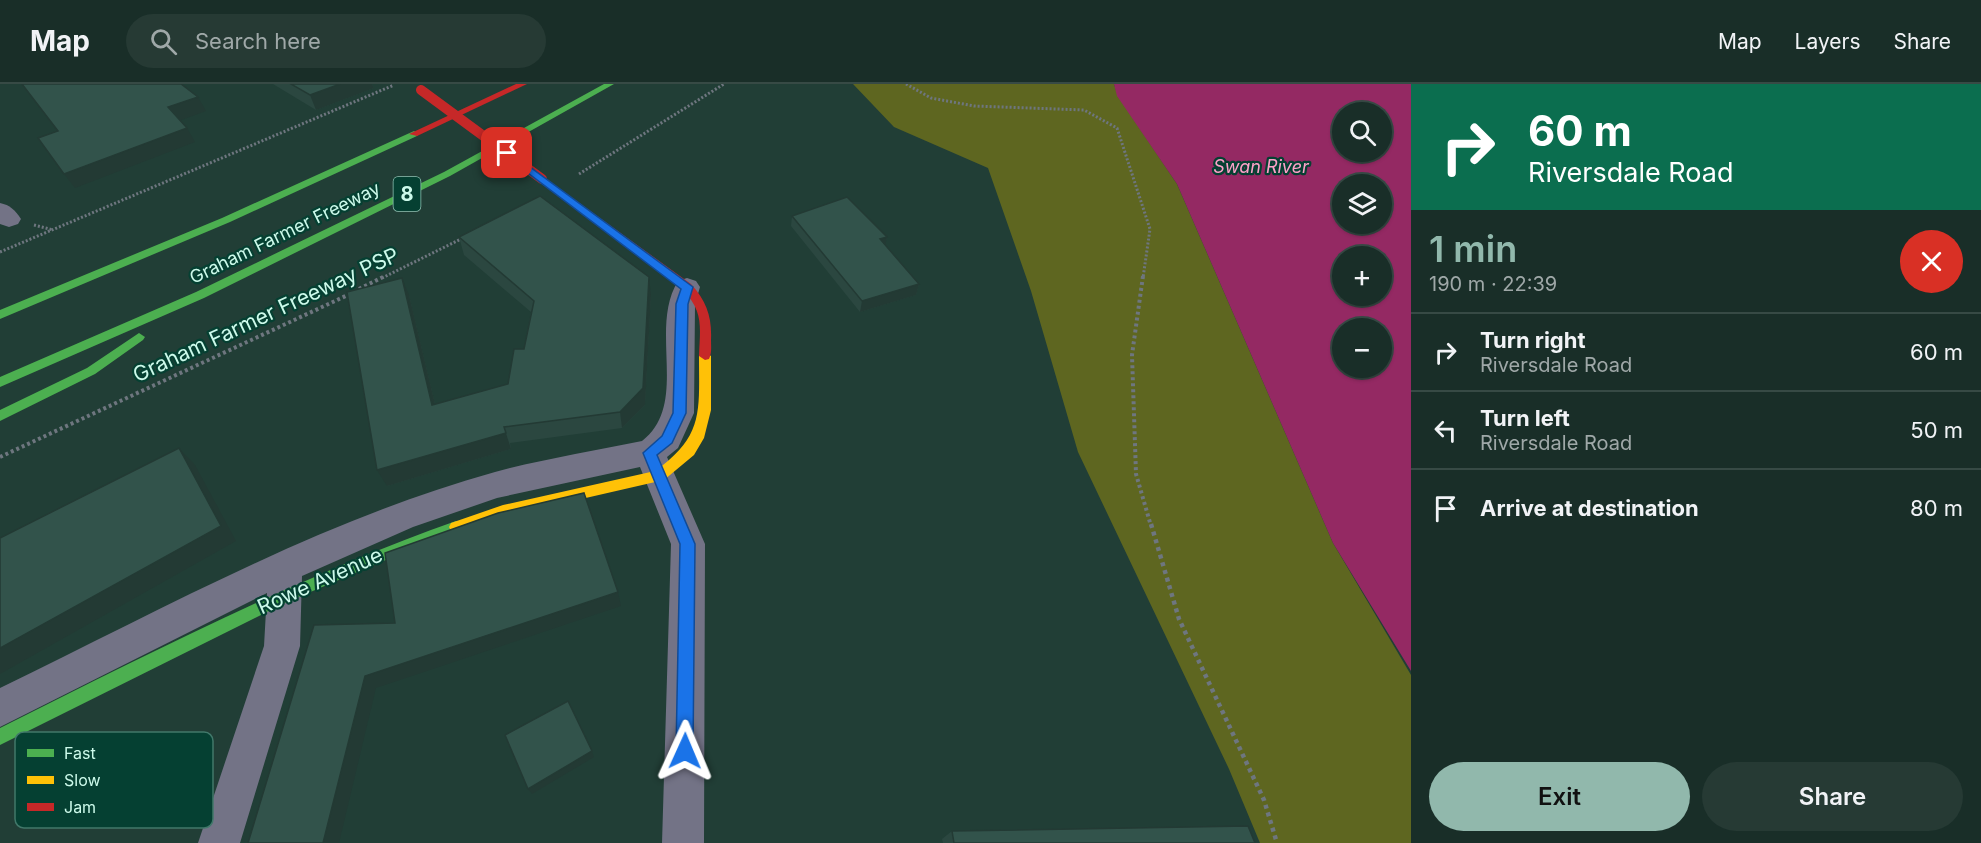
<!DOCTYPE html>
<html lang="en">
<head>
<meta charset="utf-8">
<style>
	:root { --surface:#192e28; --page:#263a34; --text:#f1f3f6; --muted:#9fa8a8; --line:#374a45; --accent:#91b8ac }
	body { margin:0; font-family:Inter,sans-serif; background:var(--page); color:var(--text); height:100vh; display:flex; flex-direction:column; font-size:22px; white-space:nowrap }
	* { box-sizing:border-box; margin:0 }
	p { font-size:20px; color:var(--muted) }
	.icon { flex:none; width:33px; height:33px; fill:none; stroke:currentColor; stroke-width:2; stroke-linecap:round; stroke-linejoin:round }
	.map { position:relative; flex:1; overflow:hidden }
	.sheet { display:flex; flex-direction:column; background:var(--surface); width:570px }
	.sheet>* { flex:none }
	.hud { background:#0b6e4f; color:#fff; overflow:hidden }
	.tools { position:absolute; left:1332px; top:18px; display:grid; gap:12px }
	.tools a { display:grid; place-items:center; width:60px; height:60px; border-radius:50%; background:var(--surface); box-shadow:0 2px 4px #0004,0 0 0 2px var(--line); font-size:30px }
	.pin { position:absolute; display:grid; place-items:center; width:51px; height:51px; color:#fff; margin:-26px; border-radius:12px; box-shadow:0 3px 9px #0006 }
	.me { position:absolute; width:66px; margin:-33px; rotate:1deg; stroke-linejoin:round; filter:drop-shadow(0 0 4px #0008) }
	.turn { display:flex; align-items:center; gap:21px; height:126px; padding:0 18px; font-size:27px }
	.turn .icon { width:78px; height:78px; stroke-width:2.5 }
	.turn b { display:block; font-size:42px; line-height:51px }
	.round { display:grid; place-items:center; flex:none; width:63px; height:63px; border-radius:32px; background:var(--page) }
	.head { display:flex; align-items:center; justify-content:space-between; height:102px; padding:0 18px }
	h1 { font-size:36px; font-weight:600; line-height:45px; color:var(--accent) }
	.primary-button { display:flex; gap:12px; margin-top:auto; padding:12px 18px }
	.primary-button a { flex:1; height:69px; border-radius:36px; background:var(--accent); color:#111; font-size:24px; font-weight:600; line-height:69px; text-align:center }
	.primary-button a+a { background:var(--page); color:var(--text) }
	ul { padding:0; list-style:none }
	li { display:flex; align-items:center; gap:18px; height:78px; padding:0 18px; border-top:2px solid var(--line) }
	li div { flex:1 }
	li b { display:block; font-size:22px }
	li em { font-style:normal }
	header { display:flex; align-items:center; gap:36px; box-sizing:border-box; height:84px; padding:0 30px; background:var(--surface); border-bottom:2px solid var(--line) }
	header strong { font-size:28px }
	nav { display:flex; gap:33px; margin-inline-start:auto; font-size:21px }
	.search { width:420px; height:54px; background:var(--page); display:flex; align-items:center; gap:15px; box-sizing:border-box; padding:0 21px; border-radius:33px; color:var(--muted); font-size:22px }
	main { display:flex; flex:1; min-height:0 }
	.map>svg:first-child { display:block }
</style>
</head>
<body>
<header>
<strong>Map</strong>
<div class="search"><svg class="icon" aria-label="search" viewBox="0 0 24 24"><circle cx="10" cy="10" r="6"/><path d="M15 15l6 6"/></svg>Search here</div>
<nav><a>Map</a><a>Layers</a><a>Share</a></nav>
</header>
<main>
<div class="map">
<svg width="1411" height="759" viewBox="0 0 1411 759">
	<rect width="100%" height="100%" fill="#213e36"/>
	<!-- forest -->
	<path fill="#5e6620" d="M853,0h261l4,12 59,88 156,359 78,132v168h-151l-31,-74 -151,-317 -47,-161 -43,-123 -94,-41z"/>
	<!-- water -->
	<path fill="#942963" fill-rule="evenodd" d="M1114,0h297v587l-78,-128 -156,-359 -60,-88zM1342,28h40v40h-40zM1342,100h40v40h-40zM1342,172h40v40h-40zM1342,244h40v40h-40z"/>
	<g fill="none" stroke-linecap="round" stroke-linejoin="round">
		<!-- path-far2 -->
		<g stroke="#6e767f" stroke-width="3" stroke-dasharray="2 2" stroke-linecap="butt">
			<path d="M906,0l25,14 43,8 110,4 33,18 33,101 -7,49"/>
			<path d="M579,90l145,-90"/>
			<path d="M34,141l19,5"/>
			<path d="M0,168l394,-167"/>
			<path d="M382,194l81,-40"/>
		</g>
		<!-- path-far1 -->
		<g stroke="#6e767f" stroke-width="4" stroke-dasharray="3 3" stroke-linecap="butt">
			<path d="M1143,192l-11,79 4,119 15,52"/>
			<path d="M359,205l26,-13"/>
			<path d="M0,373l350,-163"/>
		</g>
		<!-- path -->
		<path stroke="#6e767f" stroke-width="4.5" stroke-dasharray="4 4" stroke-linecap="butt" d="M1151,440l28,95 85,181 13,43"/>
		<!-- street -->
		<g fill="#737386" fill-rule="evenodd">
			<path d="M0,119c10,2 15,7 21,16l-3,5 -9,3 -9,-3z"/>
			<path d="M687,194l9,3 4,6 -5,17 -1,109 -16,35 -11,9 38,87 -1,299h-42l9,-299 -31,-77 -143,31 -84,29 -111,49 -2,70 -60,197h-42l66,-197 3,-53 -267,134v-39c161,-78 322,-168 495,-216 48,-13 99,-21 147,-31 48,-37 6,-112 36,-160z"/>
		</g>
		<!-- fast -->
		<g fill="#4caf50" fill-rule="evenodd">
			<path d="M604,0h10l-164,92 -246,122 -204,89v-10l196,-85 248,-120z"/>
			<path d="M414,47l5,3 -2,2 -187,86 -230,97v-9l222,-92z"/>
			<path d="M139,249l6,4 -2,3 -48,34 -95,47v-11l87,-42z"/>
			<path d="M456,437l5,2 2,4 -2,4 -59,22 -115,49 -287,143v-17c150,-75 298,-151 456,-207z"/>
		</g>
		<!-- slow -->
		<path fill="#ffc107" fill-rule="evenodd" d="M705,268l6,4v54l-7,28 -10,17 -30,25 -161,37 -47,16 -5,-2 -2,-4 2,-4 52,-18 152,-34c49,-35 44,-59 44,-115z"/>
		<!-- jam -->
		<g fill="#c62828" fill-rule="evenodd">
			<path d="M516,0h11l-110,52 -8,-2z"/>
			<path d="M542,92l149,108c16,18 21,33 20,56 0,7 1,13 -2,19l-4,1 -6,-4c1,-29 5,-44 -16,-66l-144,-109v-4z"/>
		</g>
		<!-- jam-bridge -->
		<path stroke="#c62828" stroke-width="10" d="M421,6l121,89"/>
	</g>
	<!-- wall -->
	<g fill="#2b4740">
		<path d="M273,0h99l2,4 -58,22z"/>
		<path d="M792,132l95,21 -2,8 34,39 -3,11 -56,17 -69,-86z"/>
		<path d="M459,153l192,58 -6,110 -23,23 -112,15 1,6 -124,37 22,-191 26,109 73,-20 16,-35 7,-37 -67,-57z"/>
		<path d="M952,747l303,12h-312l-1,-4z"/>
	</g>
	<!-- shaded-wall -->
	<g fill="#233a34">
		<path d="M340,0h32l2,4 -58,22 -6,-15z"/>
		<path d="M198,13l8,14 -30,11 -8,-15z"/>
		<path d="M187,44l8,14 -120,46 -11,-14z"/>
		<path d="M887,153l-2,10 -5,-8z"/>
		<path d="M649,193l2,18 -6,110 -23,23 -2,-16z"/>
		<path d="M402,194l7,17 30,126 -7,-16z"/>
		<path d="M919,200l-3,11 -56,17 2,-11z"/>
		<path d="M504,343l7,22 -124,37 -10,-16z"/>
		<path d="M179,364l16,17 41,76 -236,133v-26z"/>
		<path d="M618,508l3,14 -245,82 -37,155h-16l42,-167z"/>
		<path d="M592,667l2,6 -62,37 -4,-5z"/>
	</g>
	<!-- building -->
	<g fill="#32534b" stroke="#233a34" stroke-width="1.5">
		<path d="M22,0h159l17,13 -30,10 19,21 -123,46 -26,-36 20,-7z"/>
		<path d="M291,0h49l-30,11z"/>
		<path d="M540,112l109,81 -6,111 -23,24 -116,15 2,6 -129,37 -30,-178 55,-14 30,127 76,-21 6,-35h10l10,-48 -75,-64z"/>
		<path d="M847,113l40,40 -7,2 39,45 -57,17 -70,-85z"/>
		<path d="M179,364l42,78 -221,122v-110z"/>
		<path d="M584,409l34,99 -253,84 -42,167h-75l66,-218 81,-2 -10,-70 113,-40z"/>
		<path d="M568,617l24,50 -64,38 -23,-54z"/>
		<path d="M1248,742l7,17h-301l-2,-12z"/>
	</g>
	<!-- route -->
	<path fill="#1a73e8" stroke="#114b97" stroke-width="1.5" d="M507,66l186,137 -5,17 -2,109 -14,30 -15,12 38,89 -2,207 -2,6 -6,3 -7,-3 -2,-6 4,-207 -37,-91 19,-17 11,-23 3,-109 5,-15 -177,-134v-4z"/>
	<g text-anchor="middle" stroke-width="4.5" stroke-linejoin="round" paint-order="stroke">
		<!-- far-water labels -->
		<g font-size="18" font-style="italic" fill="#fda1c9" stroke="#054032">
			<text x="1261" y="89">Swan River</text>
		</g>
		<!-- far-street labels -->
		<g font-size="18" fill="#cdfaeb" stroke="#054032">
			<text transform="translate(285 149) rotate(-26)" y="6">Graham Farmer Freeway</text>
		</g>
		<!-- shield labels -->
		<rect fill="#054032" stroke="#91c2b4" stroke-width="1.5" x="393.5" y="93" width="27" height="34" rx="4.5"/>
		<g font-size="20" font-weight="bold" fill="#cdfaeb">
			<text x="407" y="117">8</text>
		</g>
		<!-- street labels -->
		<g font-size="21" fill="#cdfaeb" stroke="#054032">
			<text transform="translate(266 231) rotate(-25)" y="7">Graham Farmer Freeway PSP</text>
			<text transform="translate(320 497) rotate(-24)" y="7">Rowe Avenue</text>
		</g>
	</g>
	<!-- legend -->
	<rect x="15" y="648" width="198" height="96" rx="9" fill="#054032" stroke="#41786a" stroke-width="1.5"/>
	<rect x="27" y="665" width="27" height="8" fill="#4caf50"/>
	<rect x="27" y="692" width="27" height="8" fill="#ffc107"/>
	<rect x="27" y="719" width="27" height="8" fill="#c62828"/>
	<g font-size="16" fill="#cdfaeb">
		<text x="64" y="675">Fast</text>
		<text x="64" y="702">Slow</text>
		<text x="64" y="729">Jam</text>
	</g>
</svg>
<div class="tools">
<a><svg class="icon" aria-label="search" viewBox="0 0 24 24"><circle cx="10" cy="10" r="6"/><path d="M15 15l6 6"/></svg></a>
<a><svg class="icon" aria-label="layers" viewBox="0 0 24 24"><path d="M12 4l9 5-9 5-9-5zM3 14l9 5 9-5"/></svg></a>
<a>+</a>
<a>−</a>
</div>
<div class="pin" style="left:507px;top:69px;background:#d93025"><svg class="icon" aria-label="arrive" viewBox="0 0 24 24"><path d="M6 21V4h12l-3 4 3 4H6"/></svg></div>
<svg class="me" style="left:685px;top:667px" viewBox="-20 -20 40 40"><path d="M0-17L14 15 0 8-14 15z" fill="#1a73e8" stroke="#fff" stroke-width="4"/></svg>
</div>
<section class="sheet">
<div class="hud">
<div class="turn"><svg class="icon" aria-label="right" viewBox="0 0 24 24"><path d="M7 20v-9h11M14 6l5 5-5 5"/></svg><div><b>60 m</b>Riversdale Road</div></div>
</div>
<div class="head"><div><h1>1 min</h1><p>190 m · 22:39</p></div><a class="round" style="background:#d93025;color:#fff"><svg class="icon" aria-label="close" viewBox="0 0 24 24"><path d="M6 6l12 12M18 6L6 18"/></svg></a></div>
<ul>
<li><svg class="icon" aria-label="right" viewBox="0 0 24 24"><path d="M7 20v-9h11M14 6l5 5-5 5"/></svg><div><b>Turn right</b><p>Riversdale Road</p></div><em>60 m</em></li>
<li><svg class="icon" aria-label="left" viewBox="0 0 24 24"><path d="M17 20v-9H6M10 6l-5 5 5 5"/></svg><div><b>Turn left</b><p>Riversdale Road</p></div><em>50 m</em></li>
<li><svg class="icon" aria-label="arrive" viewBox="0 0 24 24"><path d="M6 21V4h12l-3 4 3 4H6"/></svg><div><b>Arrive at destination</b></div><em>80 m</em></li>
</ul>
<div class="primary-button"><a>Exit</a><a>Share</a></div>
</section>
</main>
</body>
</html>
